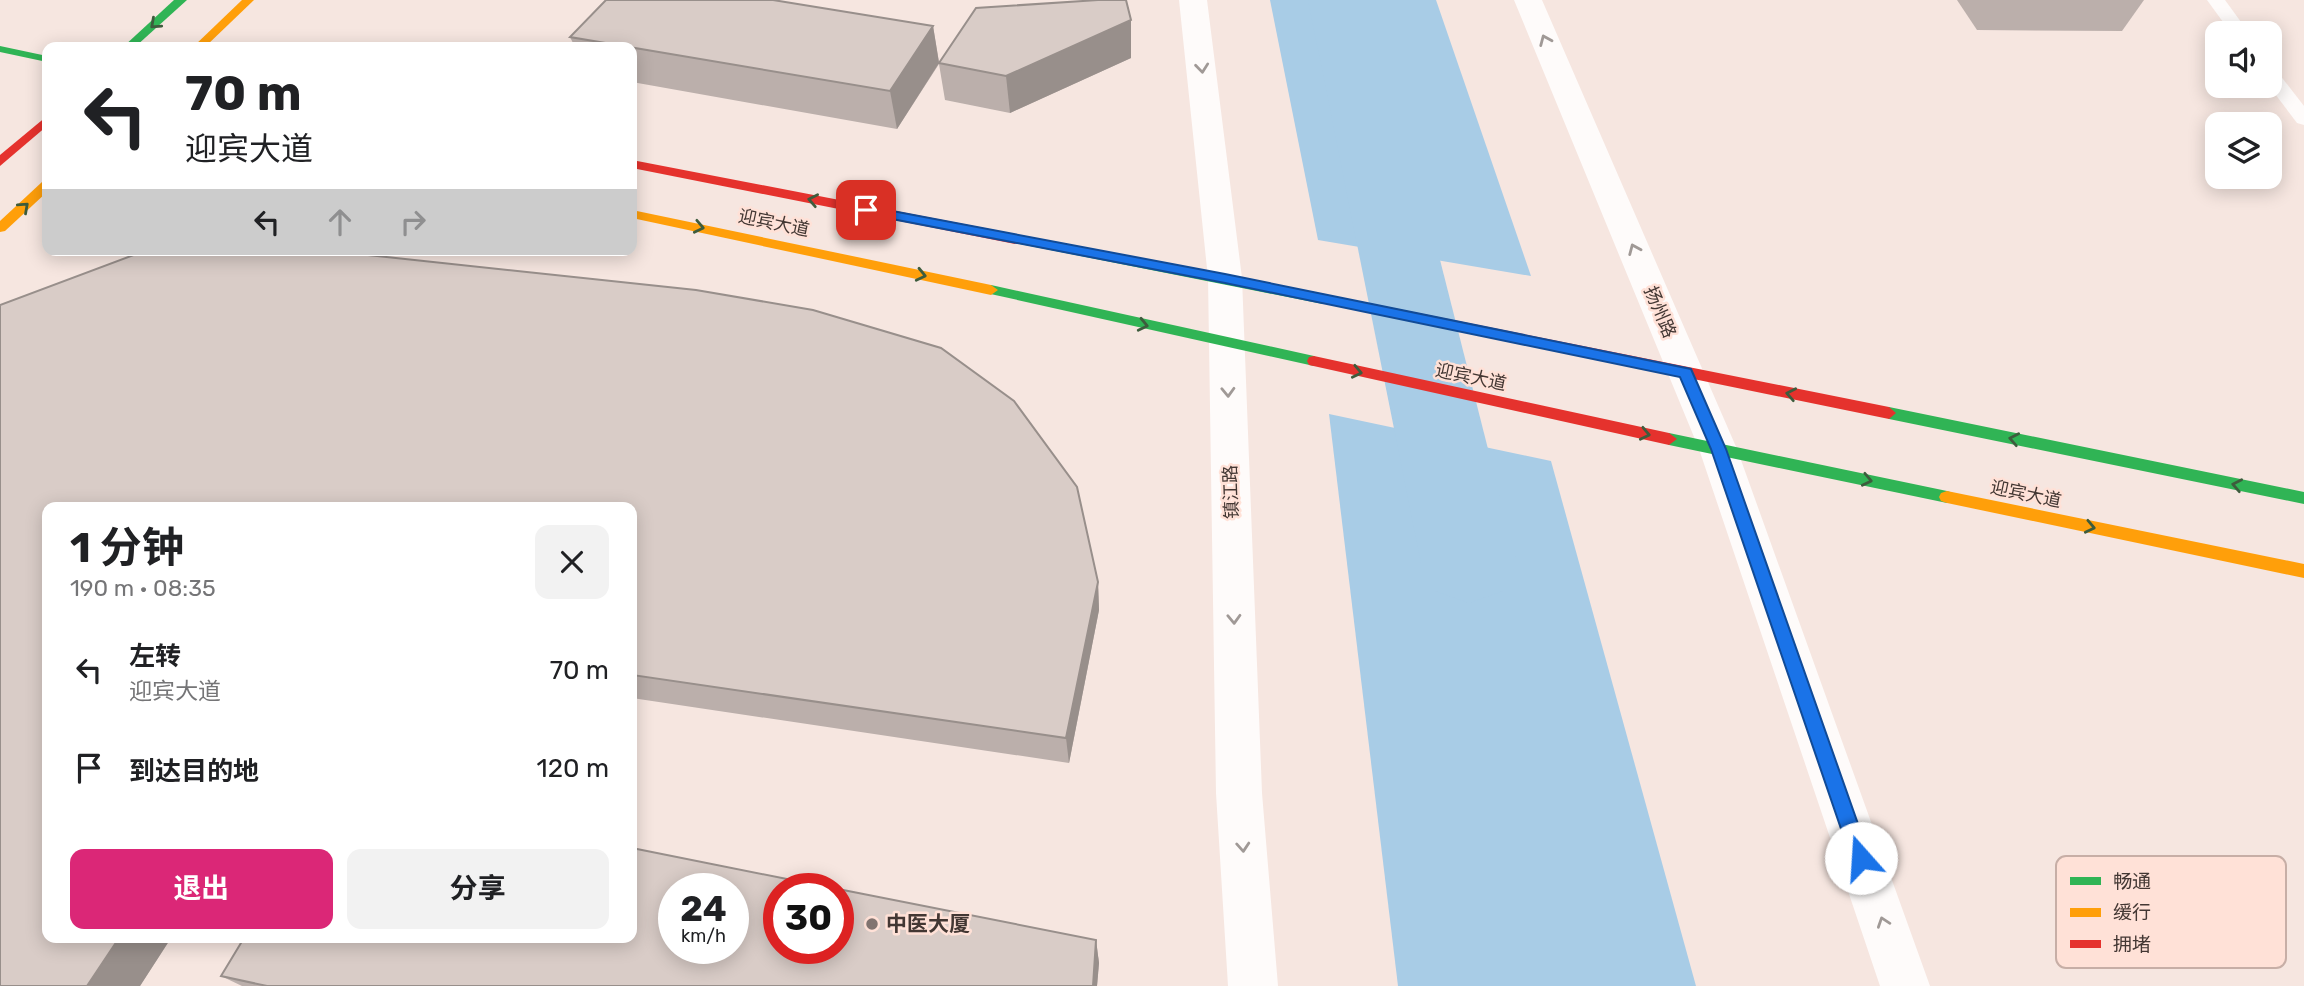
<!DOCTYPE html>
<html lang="zh">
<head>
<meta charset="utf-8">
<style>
	:root { --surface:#fff; --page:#f2f2f2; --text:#202124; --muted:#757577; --accent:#db2777 }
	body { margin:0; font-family:Rubik,"Noto Sans SC",sans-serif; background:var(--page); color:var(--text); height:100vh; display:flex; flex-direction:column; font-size:26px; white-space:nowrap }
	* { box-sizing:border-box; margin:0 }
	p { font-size:23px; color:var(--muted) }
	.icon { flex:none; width:38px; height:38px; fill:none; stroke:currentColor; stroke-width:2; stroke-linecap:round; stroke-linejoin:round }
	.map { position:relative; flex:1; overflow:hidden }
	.side { position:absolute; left:42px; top:502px; width:595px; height:441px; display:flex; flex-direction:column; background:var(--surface); border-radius:14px; box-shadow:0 4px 18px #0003 }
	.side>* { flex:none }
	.banner { position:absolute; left:42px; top:42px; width:595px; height:214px; border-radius:14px; box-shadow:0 4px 18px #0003; background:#fff; color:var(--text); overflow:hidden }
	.buttons { position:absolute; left:2205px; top:21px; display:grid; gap:14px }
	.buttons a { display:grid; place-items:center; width:77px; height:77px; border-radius:14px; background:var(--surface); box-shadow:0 4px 18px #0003; font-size:35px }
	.speed { position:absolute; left:658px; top:873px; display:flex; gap:14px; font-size:35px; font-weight:700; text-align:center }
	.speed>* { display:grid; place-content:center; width:91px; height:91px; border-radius:50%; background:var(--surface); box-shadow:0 4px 18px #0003; line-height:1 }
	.speed small { font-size:18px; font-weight:400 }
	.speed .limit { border:10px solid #d22; background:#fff; color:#111 }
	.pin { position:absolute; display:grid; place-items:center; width:60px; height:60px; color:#fff; margin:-30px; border-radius:14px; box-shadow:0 4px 10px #0006 }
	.me { position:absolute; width:77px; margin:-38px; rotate:341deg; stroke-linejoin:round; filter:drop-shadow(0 0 5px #0008) }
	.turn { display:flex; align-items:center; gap:24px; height:147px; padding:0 28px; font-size:32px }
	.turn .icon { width:91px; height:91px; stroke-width:2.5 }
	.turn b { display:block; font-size:49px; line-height:60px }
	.lanes { display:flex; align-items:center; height:66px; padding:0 28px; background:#0003; justify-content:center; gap:35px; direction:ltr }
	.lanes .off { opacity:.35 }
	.round { display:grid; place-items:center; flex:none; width:74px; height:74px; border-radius:14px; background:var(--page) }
	.summary { display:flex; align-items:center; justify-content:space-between; height:119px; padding:0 28px }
	h1 { font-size:42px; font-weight:700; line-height:52px }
	.button { display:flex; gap:14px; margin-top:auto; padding:14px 28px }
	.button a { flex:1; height:80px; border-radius:14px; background:var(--accent); color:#fff; font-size:28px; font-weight:700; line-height:80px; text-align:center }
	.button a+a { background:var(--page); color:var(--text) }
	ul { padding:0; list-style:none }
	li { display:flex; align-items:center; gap:21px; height:98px; padding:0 28px }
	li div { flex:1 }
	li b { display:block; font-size:26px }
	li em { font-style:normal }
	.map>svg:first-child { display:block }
</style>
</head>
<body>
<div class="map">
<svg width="2304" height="986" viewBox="0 0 2304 986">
	<rect width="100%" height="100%" fill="#f6e6e0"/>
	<!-- water -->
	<g fill="#a8cce6">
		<path d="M1270,0h166l95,276 -213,-36z"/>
		<path d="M1329,414l222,47 145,525h-298z"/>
	</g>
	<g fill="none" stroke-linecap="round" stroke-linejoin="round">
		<!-- river -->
		<path fill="#a8cce6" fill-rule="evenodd" d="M1308,0h66l143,563 -14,28 -34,12 -34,-12 -14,-28z"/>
		<!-- lane -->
		<g fill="#fefbfa" fill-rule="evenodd">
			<path d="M2207,0h18l24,33h-18z"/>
			<path d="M2270,69l6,1 28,36v19l-7,-2 -28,-37z"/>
		</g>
		<!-- street -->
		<g fill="#fefbfa" fill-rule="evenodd">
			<path d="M1179,0h28l35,278 20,515 16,193h-50l-12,-193 -8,-515z"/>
			<path d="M1514,0h28l195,449 193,537h-50l-181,-537z"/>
		</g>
		<!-- fast -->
		<g fill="#30b455" fill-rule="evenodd">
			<path d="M174,0h13l-52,47h-12z"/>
			<path d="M0,46l47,10v6l-47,-10z"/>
			<path d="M1015,234l308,60 7,5 -7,5 -313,-62 -2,-3z"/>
			<path d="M991,285l323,71 7,5 -7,5 -328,-73 -2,-3 2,-3z"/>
			<path d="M1889,407l415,85v12l-415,-85 -7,-6z"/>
			<path d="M1669,433l278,58 6,2 2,4 -2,4 -6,2 -278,-58 -8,-6z"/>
		</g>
		<!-- slow -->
		<g fill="#ff9f0a" fill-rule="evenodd">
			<path d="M242,0h12l-49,47h-12z"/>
			<path d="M47,181v11l-42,39 -5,1v-11l42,-39z"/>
			<path d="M632,210l359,75 7,5 -7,5 -359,-77z"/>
			<path d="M1947,491l357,73v14l-357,-75 -6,-2 -2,-4 2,-4z"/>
		</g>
		<!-- jam -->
		<g fill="#e5322d" fill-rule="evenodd">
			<path d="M47,116v10l-47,40v-11z"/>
			<path d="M632,160l383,74 7,5 -7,5 -383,-76z"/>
			<path d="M1323,294l566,113 7,6 -7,6 -571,-117 -2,-3 2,-3z"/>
			<path d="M1314,356l355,77 8,6 -8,6 -360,-80 -2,-4 2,-4z"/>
		</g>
	</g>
	<!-- wall -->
	<g fill="#bbafab">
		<path d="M1957,0h187l-22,31 -145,-1z"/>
		<path d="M933,26l6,36 192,-4 -121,55 -65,-13 -6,-36 -42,65 -265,-47v-35h-57l-5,-10z"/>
		<path d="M0,305l1098,277 1,28 -30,153 -437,-65v-190h-585l124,430 -31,48h-140z"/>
		<path d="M1096,940l3,23 -2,23h-855l-21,-10z"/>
	</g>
	<!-- shaded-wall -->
	<g fill="#988f8b">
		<path d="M1131,20v38l-121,55 -4,-37z"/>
		<path d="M933,26l6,37 -42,66 -7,-38z"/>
		<path d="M1098,582l1,28 -30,153 -3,-25z"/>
		<path d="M119,938h52l-31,48h-53z"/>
		<path d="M1096,940l3,23 -2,23h-4z"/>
	</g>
	<!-- building -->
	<g fill="#d9ccc7" stroke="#988f8b" stroke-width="2" fill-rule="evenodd">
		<path d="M606,0h167l160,26 -43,65 -320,-54z"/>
		<path d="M1098,0h28l5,20 -125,56 -67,-13 37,-55z"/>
		<path d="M147,250h174l375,40 117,20 128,38 73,53 63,86 21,95 -32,156 -434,-63v-167h-585v430h72l-32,48h-87v-681z"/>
		<path d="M632,848l205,41h-58v59h59v-59l258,51 -3,46h-826l-46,-10 23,-38h388zM674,889h59v59h-59z"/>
	</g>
	<!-- one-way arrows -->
	<defs><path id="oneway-chevron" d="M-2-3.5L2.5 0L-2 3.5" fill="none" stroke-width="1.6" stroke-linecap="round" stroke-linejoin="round" transform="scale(1.75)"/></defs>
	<g stroke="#3d5c3d">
		<use href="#oneway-chevron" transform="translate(155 24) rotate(138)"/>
		<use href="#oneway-chevron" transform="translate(813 200) rotate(-169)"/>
		<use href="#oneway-chevron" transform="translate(24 207) rotate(-42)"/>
		<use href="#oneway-chevron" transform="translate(699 227) rotate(12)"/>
		<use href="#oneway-chevron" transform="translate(921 275) rotate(13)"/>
		<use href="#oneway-chevron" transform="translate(1143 325) rotate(13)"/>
		<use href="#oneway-chevron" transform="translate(1357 372) rotate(12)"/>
		<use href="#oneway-chevron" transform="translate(1791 394) rotate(-169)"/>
		<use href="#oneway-chevron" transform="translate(1645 434) rotate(12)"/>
		<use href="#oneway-chevron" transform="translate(2014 439) rotate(-169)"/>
		<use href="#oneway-chevron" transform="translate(1867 480) rotate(12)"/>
		<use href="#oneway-chevron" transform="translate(2237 485) rotate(-169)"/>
		<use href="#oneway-chevron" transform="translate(2090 527) rotate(12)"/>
	</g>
	<g stroke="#a09996">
		<use href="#oneway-chevron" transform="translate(1545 40) rotate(-113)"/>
		<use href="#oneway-chevron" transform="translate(1202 68) rotate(84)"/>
		<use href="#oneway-chevron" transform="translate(1634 249) rotate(-113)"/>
		<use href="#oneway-chevron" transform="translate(1228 392) rotate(88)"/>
		<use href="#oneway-chevron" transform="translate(1234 619) rotate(88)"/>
		<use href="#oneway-chevron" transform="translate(1243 847) rotate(86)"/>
		<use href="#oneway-chevron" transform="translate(1883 922) rotate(-109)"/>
	</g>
	<!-- route -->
	<path fill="#1a73e8" stroke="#114b97" stroke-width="2" d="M866,206l359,68 466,95 35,80 144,409 -2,7 -7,3 -7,-3 -3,-7 -140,-409 -31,-72 -455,-94 -364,-70 -2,-3z"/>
	<!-- markers -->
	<circle fill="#827470" stroke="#ffe1d7" stroke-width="2.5" cx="872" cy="924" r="7"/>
	<g text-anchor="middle" stroke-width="5" stroke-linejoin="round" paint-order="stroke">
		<!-- street labels -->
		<g font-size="18" fill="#433733" stroke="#ffe1d7">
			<text transform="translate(774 223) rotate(12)" y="6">迎宾大道</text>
			<text transform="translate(1660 312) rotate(67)" y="6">扬州路</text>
			<text transform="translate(1471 377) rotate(12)" y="6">迎宾大道</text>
			<text transform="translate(1231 492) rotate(-92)" y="6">镇江路</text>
			<text transform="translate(2026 494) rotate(12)" y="6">迎宾大道</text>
		</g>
		<!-- near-poi labels -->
		<g font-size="21" font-weight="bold" fill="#433733" stroke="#ffe1d7" text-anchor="start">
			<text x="886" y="931">中医大厦</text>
		</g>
	</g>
	<!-- legend -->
	<rect x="2056" y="856" width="230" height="112" rx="10" fill="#ffe1d7" stroke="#c7aea6" stroke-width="2"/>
	<rect x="2070" y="877" width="31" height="8" fill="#30b455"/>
	<rect x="2070" y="908" width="31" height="9" fill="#ff9f0a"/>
	<rect x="2070" y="940" width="31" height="8" fill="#e5322d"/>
	<g font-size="19" fill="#433733">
		<text x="2113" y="888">畅通</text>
		<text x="2113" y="919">缓行</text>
		<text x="2113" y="951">拥堵</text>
	</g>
</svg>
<div class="buttons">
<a><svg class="icon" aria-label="sound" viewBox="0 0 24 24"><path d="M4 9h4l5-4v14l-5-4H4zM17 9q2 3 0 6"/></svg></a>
<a><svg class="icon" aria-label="layers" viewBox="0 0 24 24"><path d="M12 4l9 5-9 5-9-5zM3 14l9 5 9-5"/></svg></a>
</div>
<div class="speed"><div>24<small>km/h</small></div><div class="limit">30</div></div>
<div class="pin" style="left:866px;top:210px;background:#d93025"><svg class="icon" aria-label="arrive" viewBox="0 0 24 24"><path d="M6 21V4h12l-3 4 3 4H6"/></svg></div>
<svg class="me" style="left:1861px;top:858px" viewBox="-20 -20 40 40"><circle r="19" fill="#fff"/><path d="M0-13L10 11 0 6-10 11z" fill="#1a73e8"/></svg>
<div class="banner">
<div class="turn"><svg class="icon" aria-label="left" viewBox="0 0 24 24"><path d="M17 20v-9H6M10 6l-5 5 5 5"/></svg><div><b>70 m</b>迎宾大道</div></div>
<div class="lanes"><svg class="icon" aria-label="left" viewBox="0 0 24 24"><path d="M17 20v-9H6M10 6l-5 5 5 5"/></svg><svg class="icon off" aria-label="ahead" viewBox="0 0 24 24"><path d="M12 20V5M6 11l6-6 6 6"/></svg><svg class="icon off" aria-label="right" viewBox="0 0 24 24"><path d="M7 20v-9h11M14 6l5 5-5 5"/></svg></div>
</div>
<section class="side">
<div class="summary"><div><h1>1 分钟</h1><p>190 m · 08:35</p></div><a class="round"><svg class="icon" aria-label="close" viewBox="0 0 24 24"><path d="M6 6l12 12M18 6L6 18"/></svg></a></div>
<ul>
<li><svg class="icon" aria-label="left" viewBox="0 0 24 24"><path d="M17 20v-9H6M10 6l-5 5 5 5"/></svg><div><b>左转</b><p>迎宾大道</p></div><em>70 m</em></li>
<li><svg class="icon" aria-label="arrive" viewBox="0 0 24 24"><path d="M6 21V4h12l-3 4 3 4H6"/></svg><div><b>到达目的地</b></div><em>120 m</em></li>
</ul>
<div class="button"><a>退出</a><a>分享</a></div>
</section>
</div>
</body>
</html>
